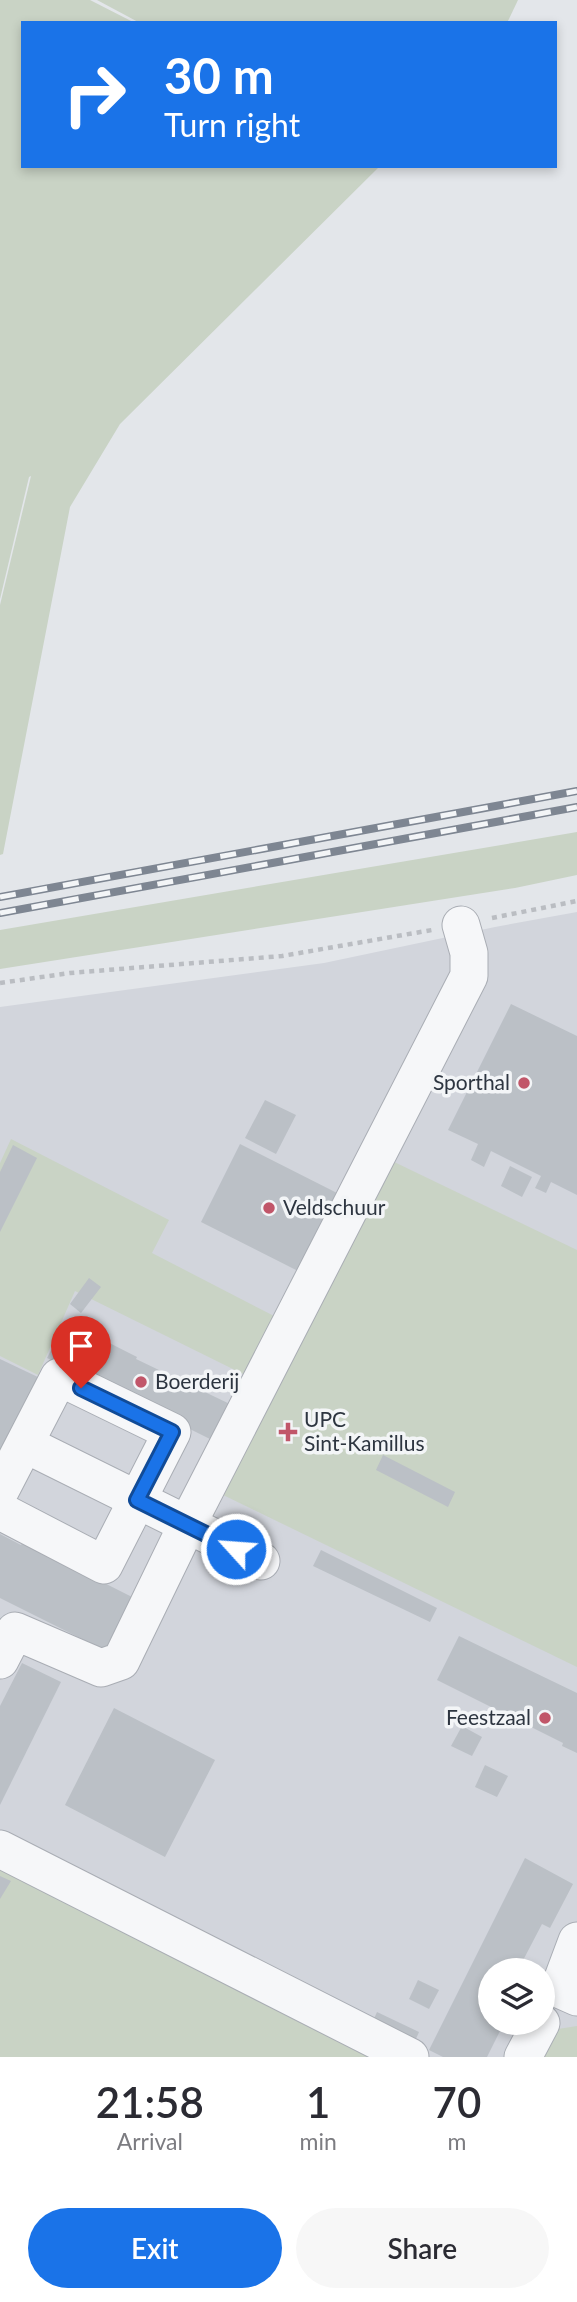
<!DOCTYPE html>
<html lang="en">
<head>
<meta charset="utf-8">
<style>
	:root { --surface:#fff; --page:#f7f7f7; --text:#2b2b33; --muted:#7c7c81; --accent:#1a73e8 }
	body { margin:0; font-family:Lato,sans-serif; background:var(--page); color:var(--text); height:100vh; display:flex; flex-direction:column; font-size:26px; white-space:nowrap }
	* { box-sizing:border-box; margin:0 }
	p { font-size:23px; color:var(--muted) }
	.icon { flex:none; width:38px; height:38px; fill:none; stroke:currentColor; stroke-width:2; stroke-linecap:round; stroke-linejoin:round }
	.map { position:relative; height:2057px; overflow:hidden }
	.sheet { display:flex; flex-direction:column; background:var(--surface); flex:1 }
	.sheet>* { flex:none }
	.top-card { position:absolute; left:21px; top:21px; width:536px; height:147px; border-radius:0px; box-shadow:0 4px 10px #0003; background:#1a73e8; color:#fff; overflow:hidden }
	.tools { position:absolute; left:478px; top:1958px; display:grid; gap:14px }
	.tools a { display:grid; place-items:center; width:77px; height:77px; border-radius:50%; background:var(--surface); box-shadow:0 4px 10px #0003; font-size:35px }
	.pin { position:absolute; display:grid; place-items:center; width:60px; height:60px; color:#fff; margin:-72px -30px; border-radius:50% 50% 50% 0; rotate:-45deg; box-shadow:0 0 7px #0007 }
	.pin .icon { rotate:45deg }
	.me { position:absolute; width:77px; margin:-38px; rotate:296deg; stroke-linejoin:round; filter:drop-shadow(0 0 5px #0008) }
	.turn { display:flex; align-items:center; gap:24px; height:147px; padding:0 28px; font-size:32px }
	.turn .icon { width:91px; height:91px; stroke-width:2.5 }
	.turn b { display:block; font-size:49px; line-height:60px }
	.eta { display:flex; justify-content:space-evenly; align-items:center; height:119px; text-align:center }
	.eta b { font-size:42px; font-weight:600; line-height:49px }
	.primary-button { display:flex; gap:14px; margin-top:auto; padding:14px 28px }
	.primary-button a { flex:1; height:80px; border-radius:42px; background:var(--accent); color:#fff; font-size:28px; font-weight:600; line-height:80px; text-align:center }
	.primary-button a+a { background:var(--page); color:var(--text) }
	.map>svg:first-child { display:block }
</style>
</head>
<body>
<div class="map">
<svg width="577" height="2057" viewBox="0 0 577 2057">
	<rect width="100%" height="100%" fill="#e3e6ea"/>
	<!-- built -->
	<path fill="#d2d5dc" fill-rule="evenodd" d="M577,912v1145h-284l-293,-200v-850l324,-44 171,-36zM490,1970h52v53h-52z"/>
	<!-- green -->
	<g fill="#c9d3c5">
		<path d="M0,0h90l45,23h-112v143h357l-260,258 -50,83 -67,347 -3,1v-250l31,-129 -2,1 -29,122z"/>
		<path d="M97,0h421l-11,23h-367z"/>
		<path d="M577,832v43l-62,13 -515,81v-39z"/>
		<path d="M11,1139l158,81 -17,33 124,64 -31,58 -170,-84 -37,84 -38,-19v-193z"/>
		<path d="M388,1159l189,91v417l-360,-175z"/>
		<path d="M0,1853l395,204h-395z"/>
		<path d="M577,2026v31h-37l18,-28z"/>
	</g>
	<!-- building -->
	<g fill="#bbc0c6">
		<path d="M511,1004l66,32v159l-26,-13 -5,11 -11,-5 6,-12 -50,-25 -7,16 -13,-7 7,-16 -30,-14z"/>
		<path d="M265,1100l31,15 -20,39 -31,-16z"/>
		<path d="M240,1144l97,49 -39,78 -97,-49z"/>
		<path d="M13,1145l24,13 -37,74v-60z"/>
		<path d="M510,1166l22,11 -10,20 -21,-11z"/>
		<path d="M89,1278l12,9 -20,26 -11,-9z"/>
		<path d="M66,1321l71,36 -1,2 98,47 -18,36 -169,-84z"/>
		<path d="M0,1359l42,20 -42,82z"/>
		<path d="M383,1455l72,37 -7,15 -72,-37z"/>
		<path d="M0,1534l21,11 2,-3 113,57 -26,54 -110,-55z"/>
		<path d="M321,1550l116,58 -7,14 -117,-56z"/>
		<path d="M459,1636l118,57v60l-15,-7 1,-3 -126,-63z"/>
		<path d="M22,1663l39,19 -61,123v-99z"/>
		<path d="M114,1708l101,52 -50,97 -100,-52z"/>
		<path d="M462,1726l20,11 -10,19 -21,-10z"/>
		<path d="M485,1765l23,11 -11,21 -22,-10z"/>
		<path d="M525,1858l48,26 -23,44 -8,-4 -24,46h-28v53l11,6 -14,28h-44l-14,-7z"/>
		<path d="M0,1876l11,5 -11,18z"/>
		<path d="M418,1980l21,10 -10,19 -20,-10z"/>
		<path d="M377,2012l42,20 -4,9 -42,-20z"/>
	</g>
	<g fill="none" stroke-linecap="round" stroke-linejoin="round">
		<!-- minor casing -->
		<g stroke="#a9adb4" stroke-width="39">
			<g id="minor">
				<path d="M25,1444l236,117"/>
				<path d="M0,1491l59,-114 113,55 -68,133 -104,-54"/>
				<path d="M0,1660l15,-29 86,37 20,-7 66,-136 282,-549v-23l-8,-28"/>
				<path d="M0,1849l410,208"/>
				<path d="M577,1941l-18,48 18,8"/>
				<path d="M523,2057l18,-34"/>
			</g>
		</g>
		<!-- path -->
		<g stroke="#babdc2" stroke-width="4.5" stroke-dasharray="5 5" stroke-linecap="butt">
			<path d="M492,918l85,-17"/>
			<path d="M0,983l70,-10 212,-17 150,-26"/>
		</g>
		<!-- minor -->
		<use href="#minor" stroke="#f6f7f9" stroke-width="37"/>
		<!-- rail casing -->
		<g stroke="#7e8692" stroke-width="8">
			<g id="rail">
				<path d="M0,897l577,-106"/>
				<path d="M0,913l577,-106"/>
			</g>
		</g>
		<!-- rail -->
		<use href="#rail" stroke="#f3f5f7" stroke-width="5" stroke-dasharray="16" stroke-linecap="butt"/>
	</g>
	<g fill="none" stroke-linecap="round" stroke-linejoin="round">
		<!-- route casing -->
		<g stroke="#114b97" stroke-width="18">
			<path id="route" d="M81,1388l91,44 -35,68 99,49"/>
		</g>
		<!-- route -->
		<use href="#route" stroke="#1a73e8" stroke-width="12"/>
	</g>
	<!-- markers -->
	<g fill="#c15669" stroke="#f3f5f7" stroke-width="2.5">
		<circle cx="524" cy="1083" r="7"/>
		<circle cx="269" cy="1208" r="7"/>
		<circle cx="141" cy="1382" r="7"/>
		<path d="M284.5 1421.5h7v7h7v7h-7v7h-7v-7h-7v-7h7z"/>
		<circle cx="545" cy="1718" r="7"/>
	</g>
	<g text-anchor="middle" stroke-width="7" stroke-linejoin="round" paint-order="stroke">
		<!-- poi labels -->
		<g font-size="21" fill="#2d3540" stroke="#f3f5f7" text-anchor="start">
			<text x="510" y="1090" text-anchor="end">Sporthal</text>
			<text x="283" y="1215">Veldschuur</text>
			<text x="155" y="1389">Boerderij</text>
			<text x="304" y="1427">UPC<tspan x="304" dy="24">Sint-Kamillus</tspan></text>
			<text x="531" y="1725" text-anchor="end">Feestzaal</text>
		</g>
	</g>
</svg>
<div class="tools">
<a><svg class="icon" aria-label="layers" viewBox="0 0 24 24"><path d="M12 4l9 5-9 5-9-5zM3 14l9 5 9-5"/></svg></a>
</div>
<div class="pin" style="left:81px;top:1388px;background:#d93025"><svg class="icon" aria-label="arrive" viewBox="0 0 24 24"><path d="M6 21V4h12l-3 4 3 4H6"/></svg></div>
<svg class="me" style="left:236px;top:1549px" viewBox="-20 -20 40 40"><circle r="17" fill="#1a73e8" stroke="#fff" stroke-width="3"/><path d="M0-11L8 9 0 5-8 9z" fill="#fff"/></svg>
<div class="top-card">
<div class="turn"><svg class="icon" aria-label="right" viewBox="0 0 24 24"><path d="M7 20v-9h11M14 6l5 5-5 5"/></svg><div><b>30 m</b>Turn right</div></div>
</div>
</div>
<section class="sheet">
<div class="eta">
<div><b>21:58</b><p>Arrival</p></div>
<div><b>1</b><p>min</p></div>
<div><b>70</b><p>m</p></div>
</div>
<div class="primary-button"><a>Exit</a><a>Share</a></div>
</section>
</body>
</html>
